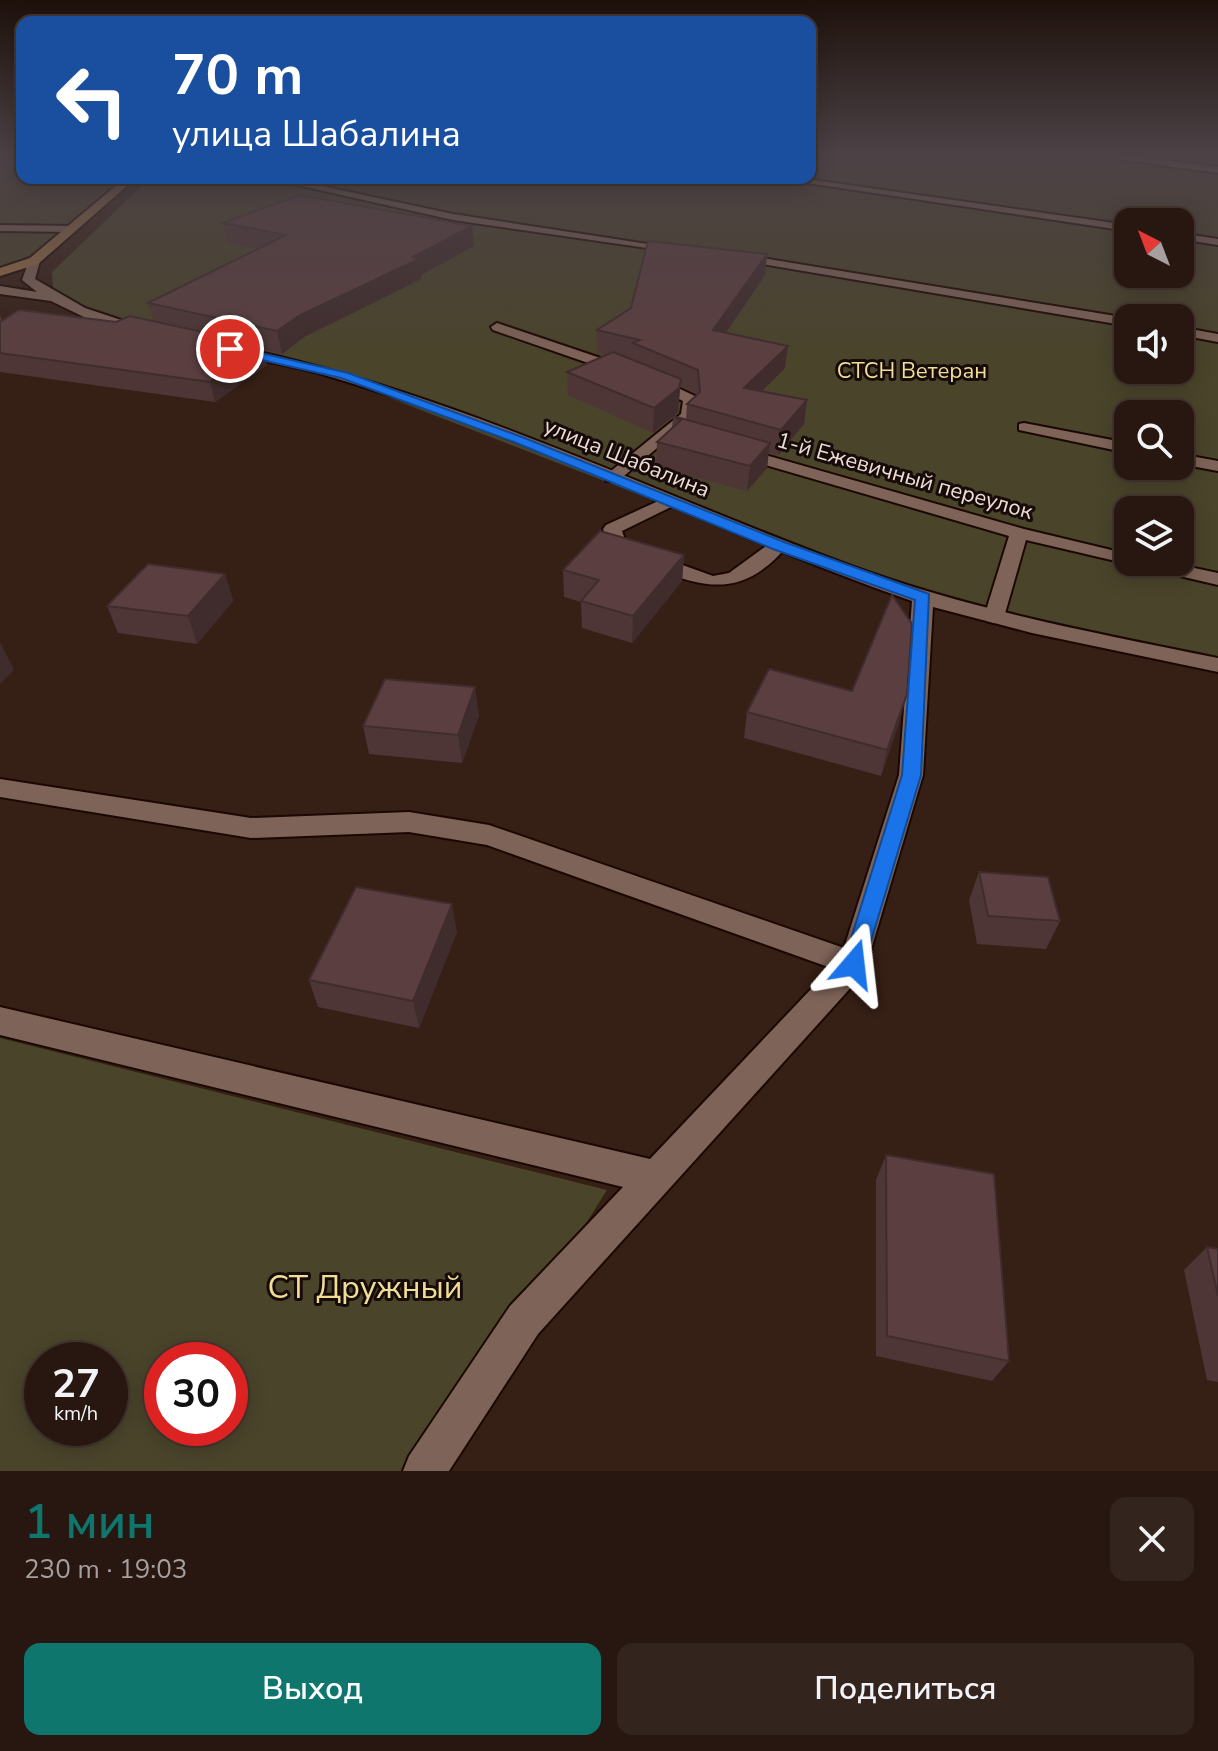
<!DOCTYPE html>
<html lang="ru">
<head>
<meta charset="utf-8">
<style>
	:root { --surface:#281710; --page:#34241e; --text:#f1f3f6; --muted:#a59f9f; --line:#443630; --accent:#0f766e }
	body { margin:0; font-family:"Nunito Sans",sans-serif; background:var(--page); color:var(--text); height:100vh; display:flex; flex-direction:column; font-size:30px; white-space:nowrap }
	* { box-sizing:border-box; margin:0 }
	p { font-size:26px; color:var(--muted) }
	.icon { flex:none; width:44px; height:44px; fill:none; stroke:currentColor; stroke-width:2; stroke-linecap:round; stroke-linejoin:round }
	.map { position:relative; height:1471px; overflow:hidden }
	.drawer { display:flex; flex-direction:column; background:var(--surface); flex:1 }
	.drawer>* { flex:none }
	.top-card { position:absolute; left:16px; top:16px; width:800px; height:168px; border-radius:16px; box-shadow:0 4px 20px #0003,0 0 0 2px var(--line); background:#1a4fa0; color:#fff; overflow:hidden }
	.needle { width:52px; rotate:318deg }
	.controls { position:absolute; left:1114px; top:208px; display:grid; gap:16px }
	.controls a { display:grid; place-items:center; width:80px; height:80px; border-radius:16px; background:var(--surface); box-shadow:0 4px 20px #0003,0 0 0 2px var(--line); font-size:40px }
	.speed { position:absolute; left:24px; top:1342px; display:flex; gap:16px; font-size:40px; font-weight:700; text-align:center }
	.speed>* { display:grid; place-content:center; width:104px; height:104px; border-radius:50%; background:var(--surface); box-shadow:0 4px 20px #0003,0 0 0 2px var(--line); line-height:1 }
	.speed small { font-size:20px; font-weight:400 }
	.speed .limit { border:12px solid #d22; background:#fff; color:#111 }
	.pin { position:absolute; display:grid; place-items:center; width:68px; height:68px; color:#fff; margin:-34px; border:4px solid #fff; border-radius:50%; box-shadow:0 2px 8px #0007 }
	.me { position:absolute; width:88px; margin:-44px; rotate:17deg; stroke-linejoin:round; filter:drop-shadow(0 0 6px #0008) }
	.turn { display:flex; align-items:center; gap:28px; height:168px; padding:0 24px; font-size:36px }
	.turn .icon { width:104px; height:104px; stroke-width:2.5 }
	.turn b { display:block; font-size:56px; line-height:68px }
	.round { display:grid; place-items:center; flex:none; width:84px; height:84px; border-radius:16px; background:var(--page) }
	.head { display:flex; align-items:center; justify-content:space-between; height:136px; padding:0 24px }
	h1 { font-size:48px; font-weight:600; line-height:60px; color:var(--accent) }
	.action { display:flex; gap:16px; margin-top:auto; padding:16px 24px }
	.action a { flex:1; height:92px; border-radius:16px; background:var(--accent); color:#fff; font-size:32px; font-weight:600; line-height:92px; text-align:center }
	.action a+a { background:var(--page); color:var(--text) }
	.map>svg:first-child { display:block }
</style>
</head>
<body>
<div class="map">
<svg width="1218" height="1471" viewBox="0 0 1218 1471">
	<rect width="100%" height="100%" fill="#361f15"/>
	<!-- green -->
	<g fill="#4a442b" fill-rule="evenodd">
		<path d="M0,154h22v24h104l-78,72 -48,22z"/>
		<path d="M810,154h408v517l-309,-72 -566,-219 -289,-80 -2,-28 98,-94h660zM1128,222h52v52h-52zM1128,318h52v52h-52zM1128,414h52v52h-52zM1128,510h52v52h-52z"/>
		<path d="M0,1038l607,152 -176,281h-431zM42,1360h68v68h-68zM162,1360h68v68h-68z"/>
	</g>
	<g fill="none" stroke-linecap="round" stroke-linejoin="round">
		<!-- lane casing -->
		<g stroke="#1c0802" stroke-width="4">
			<g id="lane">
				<path d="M1082,154h30l106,13v6z"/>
				<path d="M266,178h18l169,36 227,35 -5,3 -222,-32z"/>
				<path d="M774,178h25l329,47v6z"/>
				<path d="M1180,233l38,6v6l-38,-6z"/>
				<path d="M737,254l391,64v8l-395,-67z"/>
				<path d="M497,323l130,44 2,3 -12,3 -124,-43 -2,-3z"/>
				<path d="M1180,327l38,7v8l-38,-7z"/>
				<path d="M649,379h10l36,17v20l-77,65h-12v-6l75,-61 2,-13 -34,-16z"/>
				<path d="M1024,423l104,20v10l-109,-23v-6z"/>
				<path d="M741,448l283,81 104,25v8h38l52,11v12l-192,-45 -22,77 -10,6 -7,-2 -3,-4 25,-81 -274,-80 -2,-3z"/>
				<path d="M1180,454l38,7v10l-38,-7z"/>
				<path d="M667,497l8,5 -2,4 -51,25 5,14 86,31 16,-3 44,-32 6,-1 9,5c-57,69 -106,32 -174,7l-11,-23 3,-4z"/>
			</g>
		</g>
		<!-- street casing -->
		<g stroke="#1c0802" stroke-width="4">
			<g id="street">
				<path d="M0,225l71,1 6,3 -6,3 -71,-1z"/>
				<path d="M30,258l10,3 -5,18 50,29 60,20 -7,4 -50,-13 -37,-18 -51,-7v-8l37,6 -15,-12z"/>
				<path d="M232,346c217,44 415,145 622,221 118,43 241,66 364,91v14l-186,-39 -99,-26 -10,168 -59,198 -326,361 -89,137h-46l6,-15 101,-150 113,-119 -623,-152v-28l650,152 181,-191 -344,-123 -78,-13 -158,6 -251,-41v-18l251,39 158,-6 80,13 355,123 55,-173 13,-174c-197,-69 -384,-166 -584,-225 -33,-10 -68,-15 -101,-23v-6z"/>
			</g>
		</g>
		<!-- secondary casing -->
		<g stroke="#1c0802" stroke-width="4">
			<path id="secondary" d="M125,178h11l-98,86 -38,12v-8l30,-10z"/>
		</g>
		<!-- lane -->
		<use href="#lane" fill="#7e6358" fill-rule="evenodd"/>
		<!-- street -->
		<use href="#street" fill="#7e6358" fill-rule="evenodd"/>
		<!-- secondary -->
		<use href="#secondary" fill="#986f47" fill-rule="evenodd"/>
	</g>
	<!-- wall -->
	<g fill="#4e3637" fill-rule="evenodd">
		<path d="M223,223l249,3 2,20 -53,29v4l-117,58 -22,17 -19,-4 4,15 -52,37 -215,-30v-57l2,5 114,2 38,-1 -6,-18 111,-54 -32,-7z"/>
		<path d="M767,254l-2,21 -40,58 60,35 -23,23 45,9 -3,24 -26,31 -10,-3 -1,16 -20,23 -91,-24 1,-25 15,-14 1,-11 -20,16 -85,-38 -1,-23 39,-17 -9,-3v-22zM680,387l16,6v2l-9,9 -1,16 -12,-4 4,-4z"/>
		<path d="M684,555l-2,26 -50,62 -50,-15 -1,-26 -17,-5 -1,-27z"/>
		<path d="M225,574l8,27 -36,43 -79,-11 -11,-27z"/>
		<path d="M747,712l153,8 -19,56 -137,-38z"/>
		<path d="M479,715l-17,48 -93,-9 -6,-28z"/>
		<path d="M979,872l81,49 -14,28 -69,-5 -8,-44z"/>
		<path d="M457,932l-38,96 -101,-21 -9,-27z"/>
		<path d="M886,1155l123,206 -17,20 -116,-25v-176z"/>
		<path d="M1207,1247l11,2v133l-11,-2 -23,-110z"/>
	</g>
	<!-- shaded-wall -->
	<g fill="#402c2d">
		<path d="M472,226l2,20 -53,29v4l-117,58 -22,17 -5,-23 23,-16z"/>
		<path d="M767,254l-2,21 -53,78 1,-23z"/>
		<path d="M262,345l5,20 -52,37 -5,-20z"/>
		<path d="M788,346l-3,22 -44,44 3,-24z"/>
		<path d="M681,379l-3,33 -25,21 1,-25z"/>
		<path d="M807,400l-3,24 -26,31 3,-25z"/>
		<path d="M770,443l-3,25 -20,23 3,-25z"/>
		<path d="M684,555l-2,26 -50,62 1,-27z"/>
		<path d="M225,574l8,27 -36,43 -9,-28z"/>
		<path d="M0,642l14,28 -14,14z"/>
		<path d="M475,687l4,28 -17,48 -4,-28z"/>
		<path d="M907,694l-7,26 -19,56 6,-26z"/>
		<path d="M452,904l5,28 -38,96 -6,-27z"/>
	</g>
	<!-- building -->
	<g fill="#5b3f40" stroke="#402c2d" stroke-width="2">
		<path d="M300,195l172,31 -59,31 6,2 -119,56 -23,16 -129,-28 138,-68 -63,-12z"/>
		<path d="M648,241l119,13 -54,76 75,16 -44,42 63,12 -26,30 -94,-26 13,-12 -2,-22 -65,-27 7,-3 -43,-10 34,-22z"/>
		<path d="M19,310l97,12 14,-6 132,29 -52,37 -210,-29v-31z"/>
		<path d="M613,352l68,27 -2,9 -25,20 -87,-36z"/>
		<path d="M673,416l97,27 -20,23 -93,-24 24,-22z"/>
		<path d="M600,531l84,24 -51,61 -52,-15 18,-21 -36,-10z"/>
		<path d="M148,564l77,10 -37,42 -81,-10z"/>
		<path d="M892,595l20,29 -5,70 -20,56 -140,-38 22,-43 83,22z"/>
		<path d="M385,679l90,8 -17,48 -95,-9z"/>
		<path d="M979,872l69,5 12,44 -72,-5z"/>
		<path d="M356,887l96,17 -39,97 -104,-21z"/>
		<path d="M886,1155l108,19 15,187 -122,-25z"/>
		<path d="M1207,1247l11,2v47z"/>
	</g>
	<!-- sky -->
	<linearGradient id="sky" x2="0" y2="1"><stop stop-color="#1e110c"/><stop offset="0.43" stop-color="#4c4246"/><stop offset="1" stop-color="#4c4246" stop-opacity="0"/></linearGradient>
	<rect width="1218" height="360" fill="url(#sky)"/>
	<!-- route -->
	<path fill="#1a73e8" stroke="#114b97" stroke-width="2" d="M230,346l118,27 174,64 262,105 145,52 -8,181 -59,196h-16l-3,-7 59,-189 13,-175 -142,-51 -259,-107 -173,-64 -114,-26z"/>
	<g text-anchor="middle" stroke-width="6" stroke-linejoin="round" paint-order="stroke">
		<!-- far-park labels -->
		<g font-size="22" fill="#f0de96" stroke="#160b08">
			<text x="912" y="378">СТСН Ветеран</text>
		</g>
		<!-- far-street labels -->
		<g font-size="22" fill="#edddd6" stroke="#160b08">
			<text transform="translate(627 457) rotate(22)" y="8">улица Шабалина</text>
			<text transform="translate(905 475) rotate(16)" y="8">1-й Ежевичный переулок</text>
		</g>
		<!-- near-park labels -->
		<g font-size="32" fill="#f0de96" stroke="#160b08">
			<text x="365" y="1298">СТ Дружный</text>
		</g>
	</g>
</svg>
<div class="controls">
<a><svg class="needle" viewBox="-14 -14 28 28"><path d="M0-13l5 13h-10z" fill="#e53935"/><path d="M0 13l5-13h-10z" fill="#a59f9f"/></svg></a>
<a><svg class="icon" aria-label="sound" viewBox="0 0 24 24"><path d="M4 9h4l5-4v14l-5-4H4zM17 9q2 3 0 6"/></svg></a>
<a><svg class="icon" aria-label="search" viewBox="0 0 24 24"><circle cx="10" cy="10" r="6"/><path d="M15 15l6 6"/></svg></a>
<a><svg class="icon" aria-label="layers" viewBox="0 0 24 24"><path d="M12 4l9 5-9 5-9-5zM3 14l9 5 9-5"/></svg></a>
</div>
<div class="speed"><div>27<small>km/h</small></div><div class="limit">30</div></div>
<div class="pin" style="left:230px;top:349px;background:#d93025"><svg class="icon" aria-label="arrive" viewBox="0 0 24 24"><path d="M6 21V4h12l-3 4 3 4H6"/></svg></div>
<svg class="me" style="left:854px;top:964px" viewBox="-20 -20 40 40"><path d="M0-17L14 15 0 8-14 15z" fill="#1a73e8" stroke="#fff" stroke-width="4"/></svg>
<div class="top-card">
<div class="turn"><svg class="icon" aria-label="left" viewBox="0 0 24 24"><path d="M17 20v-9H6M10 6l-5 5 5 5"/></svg><div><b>70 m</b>улица Шабалина</div></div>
</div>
</div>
<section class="drawer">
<div class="head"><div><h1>1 мин</h1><p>230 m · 19:03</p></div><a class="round"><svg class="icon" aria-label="close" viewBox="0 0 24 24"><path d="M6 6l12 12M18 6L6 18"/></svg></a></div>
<div class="action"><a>Выход</a><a>Поделиться</a></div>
</section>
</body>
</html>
